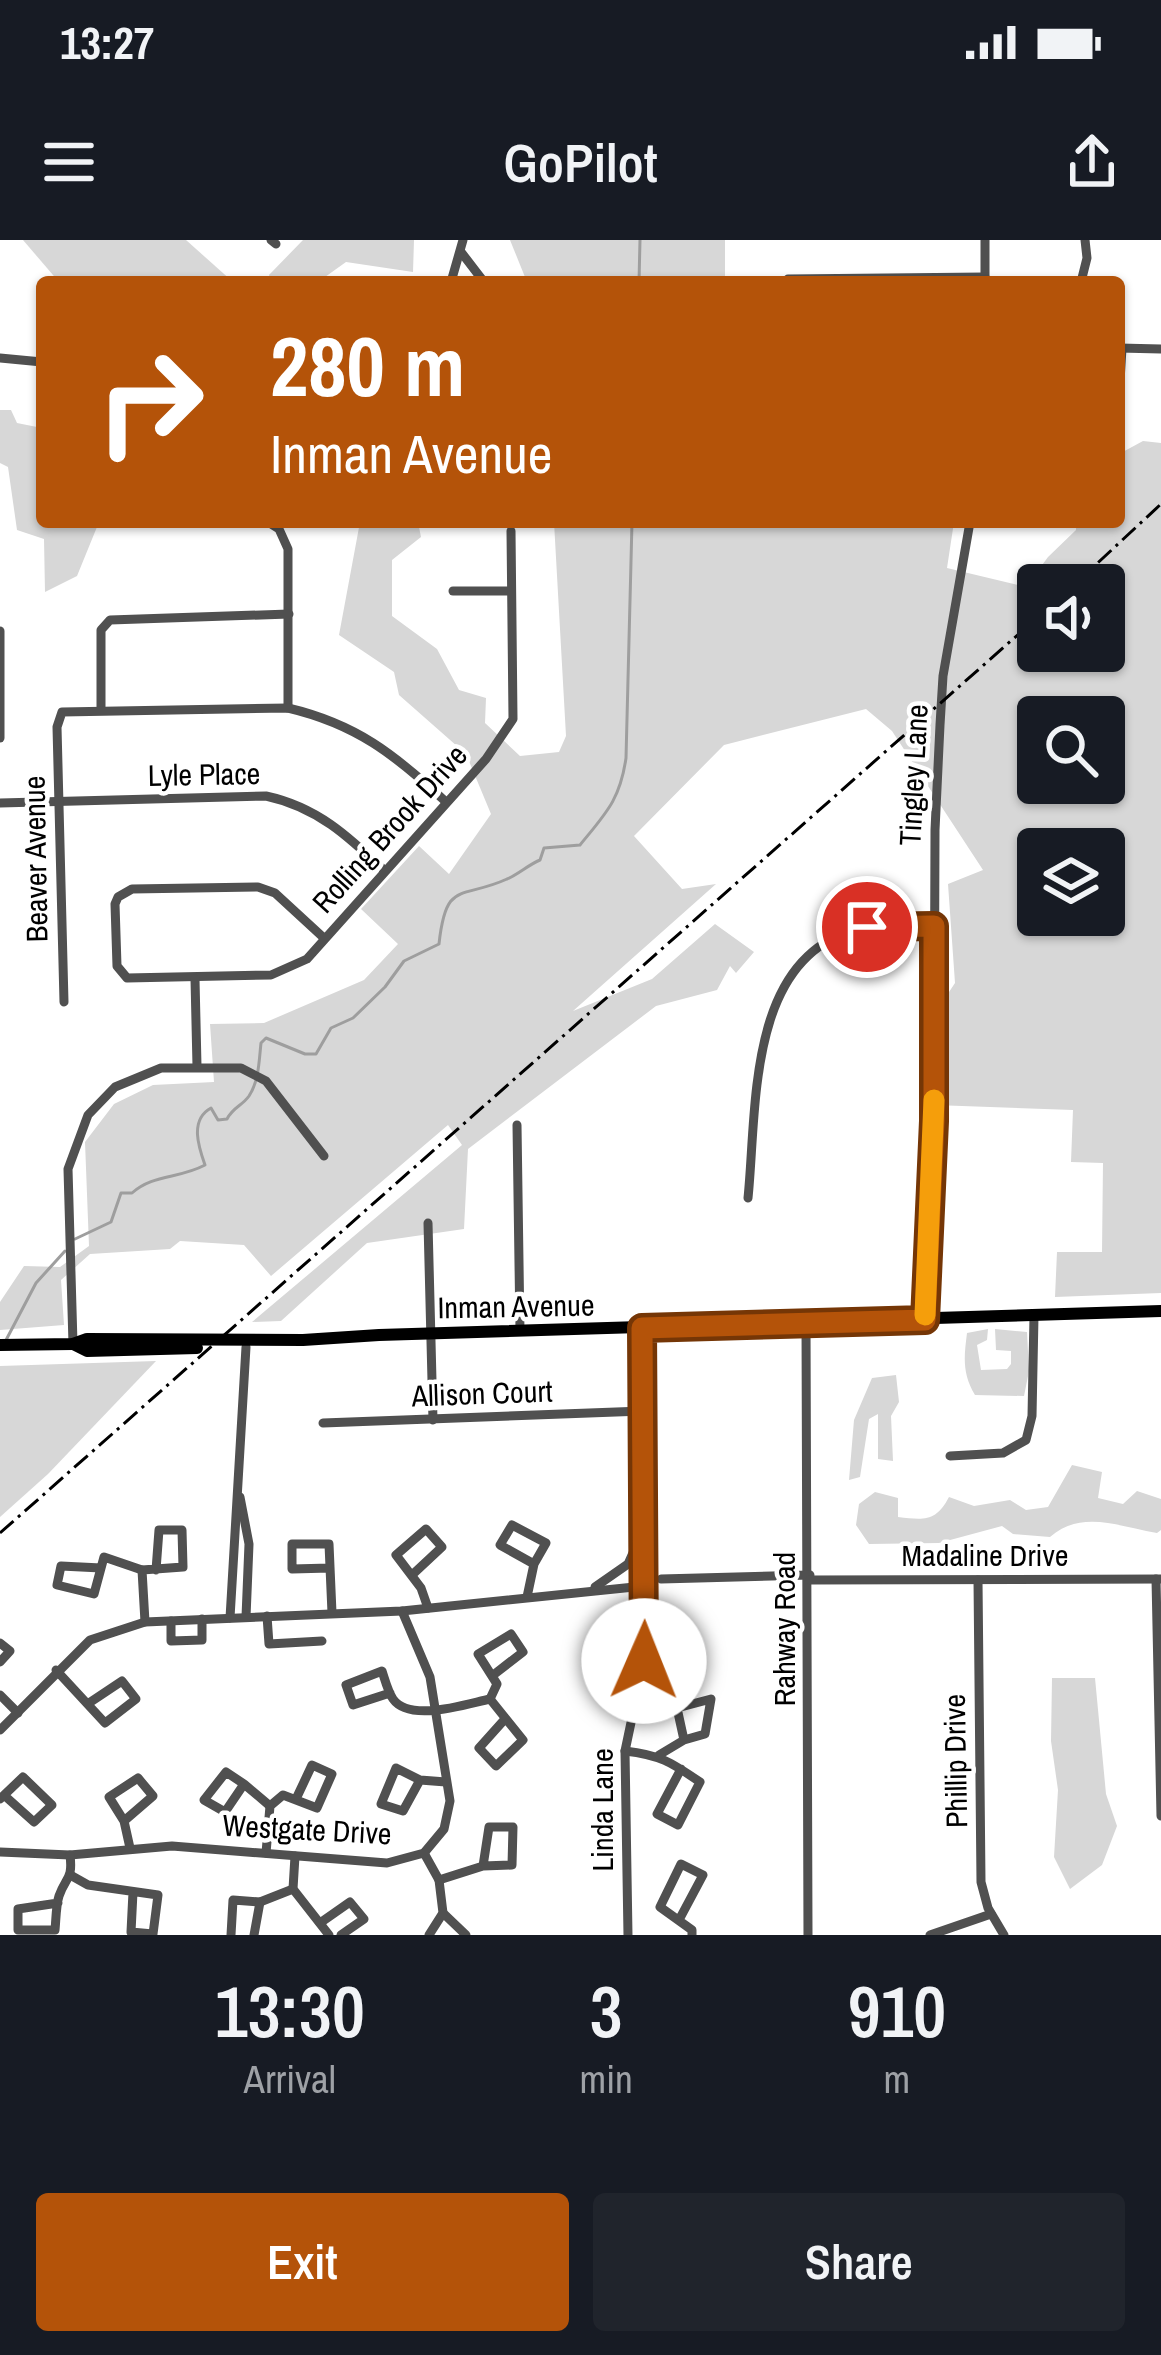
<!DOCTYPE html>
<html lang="en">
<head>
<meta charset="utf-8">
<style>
	:root { --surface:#171b24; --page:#20242c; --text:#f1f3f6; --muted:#9ea1a6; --accent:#b45309 }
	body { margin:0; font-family:"Archivo Narrow",sans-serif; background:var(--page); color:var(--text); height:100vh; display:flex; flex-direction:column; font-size:45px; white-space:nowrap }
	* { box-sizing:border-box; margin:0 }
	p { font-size:39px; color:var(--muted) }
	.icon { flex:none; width:66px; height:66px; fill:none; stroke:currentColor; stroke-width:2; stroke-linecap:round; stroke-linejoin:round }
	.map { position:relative; height:1695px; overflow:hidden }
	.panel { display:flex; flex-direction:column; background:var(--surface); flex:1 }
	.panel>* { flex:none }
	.hud { position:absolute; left:36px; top:36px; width:1089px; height:252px; border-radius:12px; box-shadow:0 3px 9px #0004; background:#b45309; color:#fff; overflow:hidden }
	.controls { position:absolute; left:1017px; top:324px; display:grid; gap:24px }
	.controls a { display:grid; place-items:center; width:108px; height:108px; border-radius:12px; background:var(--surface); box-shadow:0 3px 9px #0004; font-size:60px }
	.pin { position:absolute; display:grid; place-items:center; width:102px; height:102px; color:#fff; margin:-51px; border:6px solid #fff; border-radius:50%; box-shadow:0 3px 12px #0007 }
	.me { position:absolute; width:132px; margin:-66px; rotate:1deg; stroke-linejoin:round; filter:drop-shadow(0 0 9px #0008) }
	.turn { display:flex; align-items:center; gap:42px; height:252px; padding:0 36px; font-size:54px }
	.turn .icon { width:156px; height:156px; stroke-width:2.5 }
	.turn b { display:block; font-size:84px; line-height:102px }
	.eta { display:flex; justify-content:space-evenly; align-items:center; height:204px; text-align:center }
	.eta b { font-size:72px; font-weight:600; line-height:84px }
	.primary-button { display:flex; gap:24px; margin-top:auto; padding:24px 36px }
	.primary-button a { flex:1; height:138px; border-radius:12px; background:var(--accent); color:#fff; font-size:48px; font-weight:600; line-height:138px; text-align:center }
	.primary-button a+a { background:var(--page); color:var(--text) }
	.status { display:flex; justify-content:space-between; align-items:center; height:84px; padding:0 60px; background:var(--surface); direction:ltr }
	.status svg { height:33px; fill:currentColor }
	header { display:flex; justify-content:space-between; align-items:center; height:156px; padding:0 36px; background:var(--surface); font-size:54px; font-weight:600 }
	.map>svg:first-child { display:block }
</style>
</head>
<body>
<div class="status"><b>13:27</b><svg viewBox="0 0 49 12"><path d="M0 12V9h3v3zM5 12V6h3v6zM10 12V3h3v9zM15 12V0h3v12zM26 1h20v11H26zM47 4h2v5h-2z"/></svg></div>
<header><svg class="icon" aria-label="menu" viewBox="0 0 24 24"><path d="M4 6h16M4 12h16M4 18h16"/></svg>GoPilot<svg class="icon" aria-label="share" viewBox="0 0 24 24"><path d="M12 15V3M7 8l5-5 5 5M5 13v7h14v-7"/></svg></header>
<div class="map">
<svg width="1161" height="1695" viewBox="0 0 1161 1695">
	<rect width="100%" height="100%" fill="#fff"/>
	<!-- green -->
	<g fill="#d7d7d7" fill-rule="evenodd">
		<path d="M23,0h163l47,42h-174z"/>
		<path d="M303,0h111l-1,32 -67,-10 -28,20h-46l-3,-7z"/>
		<path d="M510,0h215v42h-198z"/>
		<path d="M0,170h11l6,13 25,5v94h57l-22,54 -32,16 -1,-53 -27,-9 -9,-63 -8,-4z"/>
		<path d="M1143,201l18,2v850l-106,4 2,-45h45l1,-89 -32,-1 2,-52 -139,-5 9,-104 12,-18 -7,-99 35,-14 -91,-139 -26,-22 -142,36 -90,91 48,53 34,-5 -143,127 79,-32 63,-55 39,28 -18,21 -6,-7 -13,24 -61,16 -188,143 -4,80 -97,14 -86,78 -29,1 210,-177 -14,-20 -177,151 -27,-31 -64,-4 -10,8 -80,5 -29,26 3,45 -64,5v-28l24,-36 36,1 29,-21 -4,-104 29,-38 39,-19 61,-3 -4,-58 54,-1 100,-43 34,-36 -37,-35 58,-63 30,28 42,-60 -25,-60 -67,-59 -5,-23 -55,-37 21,-113h58l3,15 -29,23v56l45,33 22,41 27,8 -1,25 35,33 39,-4 7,-16 -12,-214h400l-7,46 79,19 22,-30 28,-27v-8h43v-68zM1038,345h66v66h-66zM1038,477h66v66h-66zM1038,609h66v66h-66z"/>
		<path d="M988,1089l-1,11 -10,5 4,25 26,-1 4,-5v-13l-15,-1 -1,-21 32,3 2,39 -5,25 -49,-1c-13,-22 -11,-38 -8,-62z"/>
		<path d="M156,1121l-108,113 -48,43v-151z"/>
		<path d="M896,1135l3,27 -8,14 2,45 -15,-2v-45l-9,5 -9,58 -11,3 5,-60 18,-42z"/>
		<path d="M1072,1225l30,7 -4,26 25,6 14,-13 24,8v31l-4,3c-37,-6 -75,-24 -107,4l-37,-3 -11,-8 -63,17 -70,1 -13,-19 3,-21 16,-12 23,6v19c26,3 38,5 51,-20l25,9 36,-6 16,10 22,-3z"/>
		<path d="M1052,1438h43l11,116 11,32 -15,39 -32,24 -16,-32 4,-67 -7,-49z"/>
	</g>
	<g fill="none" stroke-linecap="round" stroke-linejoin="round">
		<!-- stream -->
		<g stroke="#9e9e9e" stroke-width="3">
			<path d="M639,42l1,-42"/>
			<path d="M75,999l36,-17 10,-29h11c21,-19 47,-14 73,-28 -6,-17 -16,-45 6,-57l7,12 9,-1c6,-12 15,-13 22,-23 10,-15 10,-35 12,-53l5,-5 39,16h11l15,-26 22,-10 32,-31 19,-26 35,-17c7,-65 22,-44 68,-65 12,-5 21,-14 33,-19l4,-12 36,-3c26,-32 40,-45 46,-87l6,-236"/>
			<path d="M5,1102l31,-59 29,-32"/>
		</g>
		<!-- minor -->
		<g stroke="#505050" stroke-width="9">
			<path d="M271,0l5,4"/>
			<path d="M461,12l23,30"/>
			<path d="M788,39l197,-2"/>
			<path d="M451,42l12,-42"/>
			<path d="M985,42v-42"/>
			<path d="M1081,42l6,-24 -2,-18"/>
			<path d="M1119,108l42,1"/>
			<path d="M0,118l42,4"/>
			<path d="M1119,158l3,-50"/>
			<path d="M268,282l11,7 9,20v159"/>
			<path d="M453,351h58"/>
			<path d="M0,391v107"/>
			<path d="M101,469v-79l9,-10 179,-6"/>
			<path d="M0,563l266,-7c51,11 82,40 119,75"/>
			<path d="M325,699l-50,-46 -17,-6 -126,2 -14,8 -3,7 2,62 10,12 144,-3 36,-16 179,-200 27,-40 -2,-188"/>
			<path d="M195,739l2,87"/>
			<path d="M64,762l-7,-275 5,-15 226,-4c68,16 106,46 157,93"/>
			<path d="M517,885l3,206"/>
			<path d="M748,958c9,-88 -1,-235 103,-267 27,-8 55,-5 83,-5"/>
			<path d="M428,983l5,197"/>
			<path d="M925,1080l9,-199 1,-291 5,-105 3,-49 27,-154"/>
			<path d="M806,1083l2,612"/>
			<path d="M73,1104l-5,-175 20,-54 27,-28 46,-19h80l25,13 58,75"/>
			<path d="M323,1183l320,-12"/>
			<path d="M950,1216l53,-3 23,-13 6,-24 2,-100"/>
			<path d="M240,1257l9,47 -3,73"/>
			<path d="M101,1328l-40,-2 -4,19 37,9 10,-37 38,13"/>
			<path d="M330,1328l-38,1v-25h37l3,69"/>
			<path d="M412,1335l30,-28 -16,-18 -30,26 25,33 7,20"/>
			<path d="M661,1339l149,-4"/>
			<path d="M1156,1339l5,237"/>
			<path d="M810,1340l351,-1"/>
			<path d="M978,1340l3,302 7,26 16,27"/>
			<path d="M595,1347l33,-23 13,-29"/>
			<path d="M527,1357l7,-33 12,-21 -34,-18 -12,20 34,19"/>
			<path d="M267,1376l2,28 53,-3"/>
			<path d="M230,1378l16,-271"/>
			<path d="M171,1381v20l31,-1v-21"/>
			<path d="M145,1382l-3,-52 41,-3 -1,-37h-23l-3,40"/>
			<path d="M0,1403l10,8 -10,11"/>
			<path d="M56,1430l49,53 31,-24 -14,-18 -33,22"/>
			<path d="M390,1453l-37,12 -7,-20 36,-14c3,9 6,21 11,28 17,24 73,5 97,0l33,41 -27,26 -17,-18 26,-29"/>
			<path d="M0,1455l18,18"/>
			<path d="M490,1459l7,-15 -19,-30 33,-20 12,18 -31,24"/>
			<path d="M0,1490l90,-90 55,-18 257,-11 242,-25"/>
			<path d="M625,1511c35,4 46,11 75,31l-22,43 -21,-11 24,-45"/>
			<path d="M659,1515l25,-15 -7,-32 34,-9 -6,35 -21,6"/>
			<path d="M420,1540l-17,31 -22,-7 15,-36 24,12 26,2"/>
			<path d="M244,1544l-18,-12 -22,28 21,12 19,-28 26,22"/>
			<path d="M0,1559l23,-22 29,28 -18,17 -29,-26"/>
			<path d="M124,1581l-15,-24 29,-19 15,18 -29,25 6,27"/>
			<path d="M0,1612l70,3 102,-9 215,17 37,-10 20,-24 6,-28 -20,-124 -28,-66"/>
			<path d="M266,1613l4,-47 13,-11 34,13 15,-34 -20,-9 -16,34"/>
			<path d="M424,1613l15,27 44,-14 29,-1 1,-38h-24l-6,39"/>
			<path d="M295,1616l-2,33 36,46"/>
			<path d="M72,1636l16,9 70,10 -5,39 -22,-2 2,-40"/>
			<path d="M58,1663l-40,6v21h37c1,-10 1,-25 4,-34 7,-20 14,-16 11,-41"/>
			<path d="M443,1673l23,22"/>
			<path d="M679,1680l24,-45 -22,-11 -21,43 32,23v5"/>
			<path d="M320,1683l30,-21 14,17 -23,16"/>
			<path d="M231,1695l2,-35 27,2 33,-13"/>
			<path d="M254,1695l6,-33"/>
			<path d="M429,1695l14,-22 -4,-33"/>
			<path d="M628,1695l-3,-184 19,-90 -2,-333"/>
			<path d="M930,1695l61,-21"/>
		</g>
		<!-- major -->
		<g stroke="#000" stroke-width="12">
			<path d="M73,1104l14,7 110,-3"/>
			<path d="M0,1105l73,-1 14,-5 216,1 76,-5 782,-24"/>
		</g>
		<!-- rail -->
		<g stroke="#000" stroke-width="3" stroke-dasharray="18 6 3 6" stroke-linecap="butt">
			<path d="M1074,345l87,-81"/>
			<path d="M0,1293l1038,-916"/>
		</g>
	</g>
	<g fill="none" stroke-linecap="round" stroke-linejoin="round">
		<!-- route casing -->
		<g stroke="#753606" stroke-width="30">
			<path id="route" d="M644,1421l-2,-333 283,-8 9,-199v-195l-67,1"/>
		</g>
		<!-- route -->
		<use href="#route" stroke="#b45309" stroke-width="21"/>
		<!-- slow -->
		<path stroke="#f59e0b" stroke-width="21" d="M925,1075l9,-215"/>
	</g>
	<g text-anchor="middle" stroke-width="9" stroke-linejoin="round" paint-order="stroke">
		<!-- street labels -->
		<g font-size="30" fill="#000" stroke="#fff">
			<text transform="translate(204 535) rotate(-1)" y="10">Lyle Place</text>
			<text transform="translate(914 535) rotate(-87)" y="10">Tingley Lane</text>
			<text transform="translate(390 589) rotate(-48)" y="10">Rolling Brook Drive</text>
			<text transform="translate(36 619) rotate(-91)" y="10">Beaver Avenue</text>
			<text transform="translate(516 1067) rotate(-1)" y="10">Inman Avenue</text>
			<text transform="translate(482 1154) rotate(-2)" y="10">Allison Court</text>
			<text x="985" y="1326">Madaline Drive</text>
			<text transform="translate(785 1389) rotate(-90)" y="10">Rahway Road</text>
			<text transform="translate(956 1521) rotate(-91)" y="10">Phillip Drive</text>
			<text transform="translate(603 1570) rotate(-90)" y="10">Linda Lane</text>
			<text transform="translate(307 1590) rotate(3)" y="10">Westgate Drive</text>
		</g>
	</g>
</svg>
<div class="controls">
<a><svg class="icon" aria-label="sound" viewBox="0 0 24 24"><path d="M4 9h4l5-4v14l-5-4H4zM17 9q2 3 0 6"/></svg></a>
<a><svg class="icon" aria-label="search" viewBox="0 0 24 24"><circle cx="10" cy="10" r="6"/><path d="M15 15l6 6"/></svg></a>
<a><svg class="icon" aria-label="layers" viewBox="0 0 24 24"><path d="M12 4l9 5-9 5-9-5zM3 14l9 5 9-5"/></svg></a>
</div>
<div class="pin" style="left:867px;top:687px;background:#d93025"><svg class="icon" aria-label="arrive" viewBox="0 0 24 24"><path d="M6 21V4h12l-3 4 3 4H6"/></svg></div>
<svg class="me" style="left:644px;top:1421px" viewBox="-20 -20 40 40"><circle r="19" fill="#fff"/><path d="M0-13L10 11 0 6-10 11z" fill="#b45309"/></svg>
<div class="hud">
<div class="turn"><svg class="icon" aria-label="right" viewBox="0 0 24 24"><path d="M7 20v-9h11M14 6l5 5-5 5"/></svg><div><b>280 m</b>Inman Avenue</div></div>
</div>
</div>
<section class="panel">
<div class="eta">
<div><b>13:30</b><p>Arrival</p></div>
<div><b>3</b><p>min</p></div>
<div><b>910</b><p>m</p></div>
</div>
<div class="primary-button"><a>Exit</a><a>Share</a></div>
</section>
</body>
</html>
